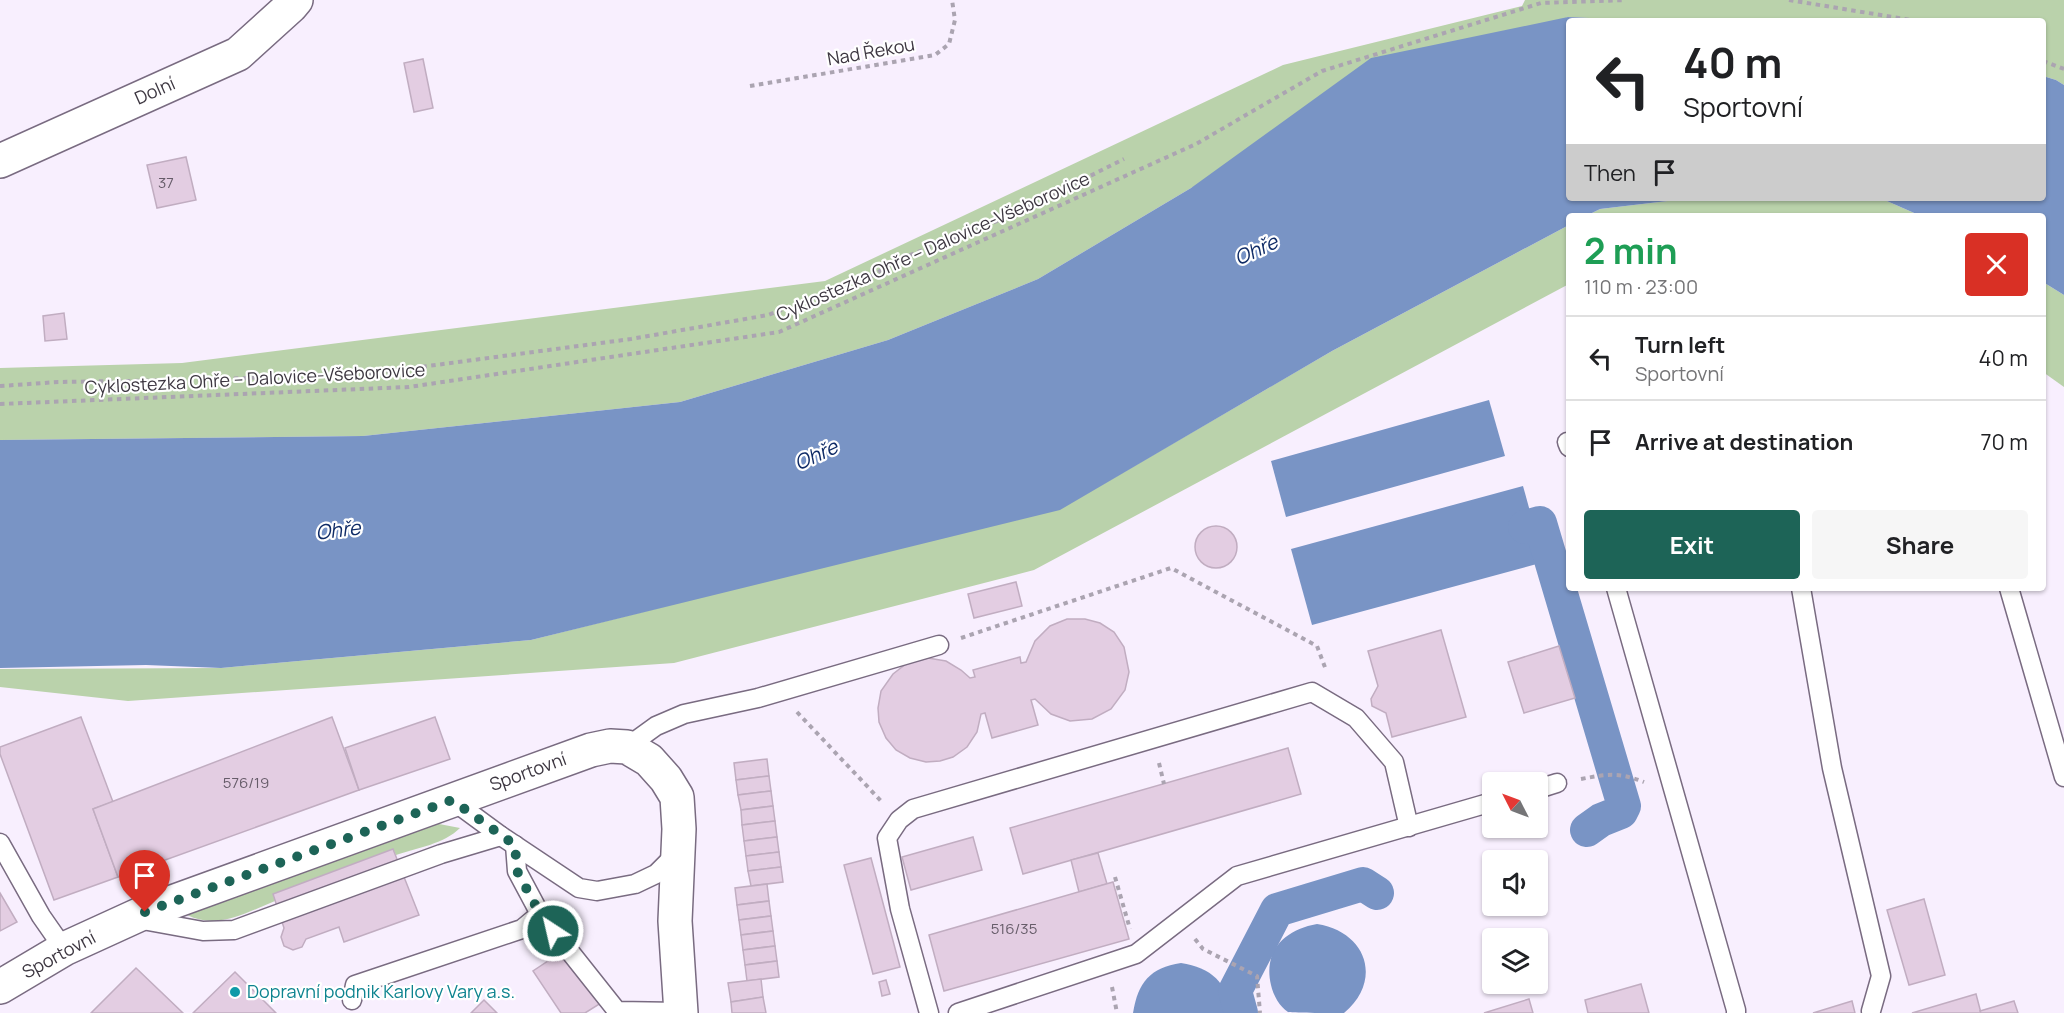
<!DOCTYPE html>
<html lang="en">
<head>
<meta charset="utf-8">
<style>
	:root { --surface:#fff; --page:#f6f6f6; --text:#202124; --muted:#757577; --line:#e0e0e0; --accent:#1d6457 }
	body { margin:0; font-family:Manrope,sans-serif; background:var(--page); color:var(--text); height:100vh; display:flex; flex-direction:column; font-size:22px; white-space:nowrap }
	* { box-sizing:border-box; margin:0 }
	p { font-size:20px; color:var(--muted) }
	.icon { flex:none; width:33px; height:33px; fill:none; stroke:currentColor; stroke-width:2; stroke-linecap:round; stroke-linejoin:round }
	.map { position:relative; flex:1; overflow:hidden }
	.panel { position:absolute; left:1566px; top:213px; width:480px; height:378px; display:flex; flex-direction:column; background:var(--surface); border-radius:6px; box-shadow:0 2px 4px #0004 }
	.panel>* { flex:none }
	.banner { position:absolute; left:1566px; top:18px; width:480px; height:183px; border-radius:6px; box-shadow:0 2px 4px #0004; background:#fff; color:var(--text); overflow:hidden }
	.needle { width:39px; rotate:312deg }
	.controls { position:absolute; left:1482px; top:772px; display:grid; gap:12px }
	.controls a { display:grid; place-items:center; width:66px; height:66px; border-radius:6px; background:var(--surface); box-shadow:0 2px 4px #0004; font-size:30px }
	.pin { position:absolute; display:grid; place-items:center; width:51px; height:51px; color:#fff; margin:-62px -26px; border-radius:50% 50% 50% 0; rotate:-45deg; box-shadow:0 0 6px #0007 }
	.pin .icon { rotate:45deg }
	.me { position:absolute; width:66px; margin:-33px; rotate:325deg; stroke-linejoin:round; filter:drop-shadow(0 0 4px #0008) }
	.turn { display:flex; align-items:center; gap:21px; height:126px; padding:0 18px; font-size:27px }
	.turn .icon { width:78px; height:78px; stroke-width:2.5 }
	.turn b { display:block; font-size:42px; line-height:51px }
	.then { display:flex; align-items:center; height:57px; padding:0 18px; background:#0003; gap:12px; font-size:22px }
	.round { display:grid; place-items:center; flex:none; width:63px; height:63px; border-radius:6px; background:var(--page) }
	.headline { display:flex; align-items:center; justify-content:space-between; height:102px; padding:0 18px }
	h1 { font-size:36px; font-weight:700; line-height:45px; color:#1e9e55 }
	.button { display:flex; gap:12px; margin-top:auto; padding:12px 18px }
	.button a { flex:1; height:69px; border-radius:6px; background:var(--accent); color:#fff; font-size:24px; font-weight:700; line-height:69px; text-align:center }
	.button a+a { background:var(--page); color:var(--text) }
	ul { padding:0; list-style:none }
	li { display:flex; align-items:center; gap:18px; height:84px; padding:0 18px; border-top:2px solid var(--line) }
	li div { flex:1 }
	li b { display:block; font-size:22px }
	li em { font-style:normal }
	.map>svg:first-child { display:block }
</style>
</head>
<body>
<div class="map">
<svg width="2064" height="1013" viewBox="0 0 2064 1013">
	<rect width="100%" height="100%" fill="#f8effe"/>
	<!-- green -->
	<g fill="#bad2ab">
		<path d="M1525,0h539v85l-8,-5 -13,-4v-55h-392l-83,-4 -377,171 -153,91 -150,61 -208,62 -317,34 -363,4v-72l182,-5 643,-82 458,-216 239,-59z"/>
		<path d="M1693,198h187l41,18h-335l14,-7z"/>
		<path d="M1569,225v59l-535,286 -360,93 -546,38 -128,-14v-18l221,-1 310,-28 303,-76 240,-63 258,-150z"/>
		<path d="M2043,282l21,13v92l-21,-15z"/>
		<path d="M434,823l26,5c-16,16 -43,20 -64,27l-3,-6 -120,45 2,7c-30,12 -57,29 -88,14z"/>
	</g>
	<!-- water -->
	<g fill="#7994c5">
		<path d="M1568,17l83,4h-82v177h124l-93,11 -14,7h-17v9l-237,126 -272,159 -529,130 -310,28 -75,-3 -146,3v-228l363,-4 317,-34 208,-62 150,-61 153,-91 180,-130z"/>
		<path d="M2043,76l13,4 8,5v210l-21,-13v-66h-122l-41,-18h163z"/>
		<path d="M1489,400l16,56 -219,61 -15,-56z"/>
		<path d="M1523,486l21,76 -232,63 -21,-76z"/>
		<path d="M1317,924c50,8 66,56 27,89 -11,0 -48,0 -56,-1 -8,-5 -15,-17 -17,-27 -8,-34 13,-55 46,-61z"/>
		<path d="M1181,963c30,5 47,19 49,50h-97c5,-31 17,-45 48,-50z"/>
	</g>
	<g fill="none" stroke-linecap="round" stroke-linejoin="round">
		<!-- canal -->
		<g stroke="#7994c5" stroke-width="34">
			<path d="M1525,527l15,-4 84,283 -3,6 -20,8 -14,10"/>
			<path d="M1241,1013l-6,-22 42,-81 86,-26 14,9"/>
		</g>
	</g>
	<!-- building -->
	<g fill="#e3cde2" stroke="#c1adc1" stroke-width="1.5">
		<path d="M423,59l10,49 -19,4 -10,-49z"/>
		<path d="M186,157l10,43 -39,8 -10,-43z"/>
		<path d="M64,313l3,26 -22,2 -2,-25z"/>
		<circle cx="1216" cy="547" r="21"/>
		<path d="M1016,582l6,24 -48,12 -6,-24z"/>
		<path d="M1067,619h18l15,4 14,9 10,15 5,25 -4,18 -14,19 -19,10 -22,2 -19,-7 -16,-15 -4,1 7,25 -46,13 -7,-25 -4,1 -4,18 -10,15 -14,10 -13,4 -14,1 -16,-4 -14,-8 -10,-12 -7,-16 -1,-14 3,-17 12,-17 13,-10 22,-6 18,3 15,9 9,8 5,-1 -2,-7 47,-13 1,6 5,-1 9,-21 15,-15z"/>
		<path d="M1441,630l25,87 -74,20 -6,-24 -14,-7 -1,-7 7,-13 -10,-35z"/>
		<path d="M1559,646l16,52 -51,15 -16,-51z"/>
		<path d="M81,717l32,85 -20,7 25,68 -64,23 -54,-146v-7z"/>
		<path d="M332,717l27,73 -241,87 -25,-68z"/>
		<path d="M435,717l15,42 -91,31 -14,-42z"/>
		<path d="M1288,748l13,46 -278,80 -13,-46z"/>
		<path d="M767,759l2,17 -33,4 -2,-17z"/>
		<path d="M769,776l2,15 -33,4 -2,-15z"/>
		<path d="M771,791l2,15 -32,4 -3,-15z"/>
		<path d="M773,806l2,15 -33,4 -1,-15z"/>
		<path d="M775,821l2,16 -33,4 -2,-16z"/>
		<path d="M777,837l2,15 -33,4 -2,-15z"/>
		<path d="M973,837l9,33 -71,20 -9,-33z"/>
		<path d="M393,849l26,66 -75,27 -5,-15 -33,12 -4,8 -9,3 -9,-4 -3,-9 3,-9 -11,-34z"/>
		<path d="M779,852l2,15 -33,4 -2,-15z"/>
		<path d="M1098,853l9,31 -28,8 -8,-32z"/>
		<path d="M871,858l29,109 -27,7 -29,-109z"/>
		<path d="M781,867l2,15 -32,4 -3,-15z"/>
		<path d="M1113,882l16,57 -185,52 -15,-56z"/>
		<path d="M767,884l2,17 -32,4 -2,-17z"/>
		<path d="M0,893l17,29 -17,9z"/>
		<path d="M1924,899l21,76 -36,10 -22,-75z"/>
		<path d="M769,901l2,15 -32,4 -2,-15z"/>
		<path d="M771,916l2,15 -32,4 -2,-15z"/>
		<path d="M773,931l2,15 -32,4 -2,-15z"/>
		<path d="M775,946l2,15 -32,4 -2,-15z"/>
		<path d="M566,949l35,54 -16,10h-24l-28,-42z"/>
		<path d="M777,961l2,16 -32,4 -2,-16z"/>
		<path d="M136,968l47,45h-92z"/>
		<path d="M235,972l41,41h-83z"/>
		<path d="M761,979l2,18 -32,5 -3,-19z"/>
		<path d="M886,980l4,14 -8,2 -3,-14z"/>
		<path d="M1641,984l8,29h-61l-3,-13z"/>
		<path d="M1976,994l5,19h-69z"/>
		<path d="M763,997l3,16h-34l-1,-11z"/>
		<path d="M1529,999l4,14h-49z"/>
		<path d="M484,1000l13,13h-26z"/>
		<path d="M1852,1001l3,12h-42z"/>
		<path d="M2014,1001l4,12h-37l-1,-2z"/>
	</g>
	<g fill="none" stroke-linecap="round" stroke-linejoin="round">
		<!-- service casing -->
		<g stroke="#796b81" stroke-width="21">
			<g id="service">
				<path d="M1567,442l2,5"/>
				<path d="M1616,588l120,422v3"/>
				<path d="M1801,588l31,180 49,208 -10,35"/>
				<path d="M2009,588l55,189"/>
				<path d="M627,747l29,-21 28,-12 74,-16 181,-53"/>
				<path d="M1538,789l19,-6"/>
				<path d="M452,800l49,36 78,52 18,3 38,-7 21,-10 14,-14 6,-9"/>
				<path d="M0,843l41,73 23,33"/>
				<path d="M515,845l2,26 23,43 77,97 64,1"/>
				<path d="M137,919l66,12 31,-1 207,-76 60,-18"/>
				<path d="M352,1000l3,-15 167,-56 18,-15"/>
				<path d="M929,1013l-29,-104 -13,-71 12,-18 14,-11 399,-117 44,26 38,44 15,65"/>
				<path d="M958,1013l178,-59 101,-78 255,-74"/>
			</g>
		</g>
		<!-- minor casing -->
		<g stroke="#796b81" stroke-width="36">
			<path id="minor" d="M0,161l238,-107 53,-48 5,-6"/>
		</g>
		<!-- tertiary casing -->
		<g stroke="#796b81" stroke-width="36">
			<path id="tertiary" d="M0,987l64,-38 81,-37 446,-162 19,-4 17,1 22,13 17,19 11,18 2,32 -4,92 6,92"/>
		</g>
		<!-- path -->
		<g stroke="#aba4b1" stroke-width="4" stroke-dasharray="4.5 4.5" stroke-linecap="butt">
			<path d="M1789,0l128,21"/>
			<path d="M2043,61l21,8"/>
			<path d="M750,86l185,-31 14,-11 6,-24 -3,-20"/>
			<path d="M0,386l58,-4 130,-2 180,-6 263,-35 137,-24 106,-40 21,-14 117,-46 112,-56"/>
			<path d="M0,404l409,-17 370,-55 417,-188 126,-73 219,-68 85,-3"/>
			<path d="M961,638l210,-70 146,78 9,24"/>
			<path d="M797,712l85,90"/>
			<path d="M1159,763l5,21"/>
			<path d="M1581,779c27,-5 37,-7 63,3"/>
			<path d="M1115,877l15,52"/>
			<path d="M1195,939l8,10 54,27 3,37"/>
			<path d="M1112,987l5,26"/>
		</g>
		<!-- service -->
		<use href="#service" stroke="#fff" stroke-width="18"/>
		<!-- minor -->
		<use href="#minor" stroke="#fff" stroke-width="33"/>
		<!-- tertiary -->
		<use href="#tertiary" stroke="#fff" stroke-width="33"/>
	</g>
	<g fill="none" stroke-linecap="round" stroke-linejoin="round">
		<!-- route -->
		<path stroke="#1d6457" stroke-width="10" stroke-dasharray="0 18" d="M145,912l307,-112 63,45 2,26 23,43 13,17"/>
	</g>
	<!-- markers -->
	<circle fill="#0f9aa8" stroke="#fff" stroke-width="2" cx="235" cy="992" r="6"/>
	<g text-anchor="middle" stroke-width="4.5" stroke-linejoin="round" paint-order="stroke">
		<!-- number labels -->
		<g font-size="15" fill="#665c69">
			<text x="166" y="188">37</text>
			<text x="246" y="788">576/19</text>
			<text x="1014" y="934">516/35</text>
		</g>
		<!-- street labels -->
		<g font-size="18" fill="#3d3741" stroke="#fff">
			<text transform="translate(871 52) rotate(-10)" y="6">Nad Řekou</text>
			<text transform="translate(155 91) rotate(-24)" y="6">Dolní</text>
			<text transform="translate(933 247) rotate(-24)" y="6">Cyklostezka Ohře – Dalovice-Všeborovice</text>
			<text transform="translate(255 379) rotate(-3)" y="6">Cyklostezka Ohře – Dalovice-Všeborovice</text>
			<text transform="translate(528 772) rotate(-20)" y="6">Sportovní</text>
			<text transform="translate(59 955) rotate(-28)" y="6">Sportovní</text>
		</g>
		<!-- culture labels -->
		<g font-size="18" fill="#0d838f" stroke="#fff" text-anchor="start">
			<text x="247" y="998">Dopravní podnik Karlovy Vary a.s.</text>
		</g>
		<!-- water labels -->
		<g font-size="20" font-style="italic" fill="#0f2b66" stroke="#fff">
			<text transform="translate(1256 250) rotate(-25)" y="7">Ohře</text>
			<text transform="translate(816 455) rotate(-25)" y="7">Ohře</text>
			<text transform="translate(338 530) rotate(-7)" y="7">Ohře</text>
		</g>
	</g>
</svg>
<div class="controls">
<a><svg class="needle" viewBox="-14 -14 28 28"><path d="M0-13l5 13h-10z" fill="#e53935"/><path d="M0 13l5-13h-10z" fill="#757577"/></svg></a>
<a><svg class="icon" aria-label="sound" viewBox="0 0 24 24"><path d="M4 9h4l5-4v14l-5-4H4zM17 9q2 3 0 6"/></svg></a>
<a><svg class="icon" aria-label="layers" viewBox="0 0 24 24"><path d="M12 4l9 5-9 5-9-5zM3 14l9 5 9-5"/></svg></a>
</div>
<div class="pin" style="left:145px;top:912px;background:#d93025"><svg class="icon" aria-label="arrive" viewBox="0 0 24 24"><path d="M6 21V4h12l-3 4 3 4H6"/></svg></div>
<svg class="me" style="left:553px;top:931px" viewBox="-20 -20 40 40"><circle r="17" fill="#1d6457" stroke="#fff" stroke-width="3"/><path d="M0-11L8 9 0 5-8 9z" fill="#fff"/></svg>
<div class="banner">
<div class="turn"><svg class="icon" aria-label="left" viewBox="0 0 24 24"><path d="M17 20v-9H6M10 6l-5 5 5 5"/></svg><div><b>40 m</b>Sportovní</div></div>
<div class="then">Then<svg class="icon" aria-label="arrive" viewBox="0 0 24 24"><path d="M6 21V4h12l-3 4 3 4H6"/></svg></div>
</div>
<section class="panel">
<div class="headline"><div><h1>2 min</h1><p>110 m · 23:00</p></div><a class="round" style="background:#d93025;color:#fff"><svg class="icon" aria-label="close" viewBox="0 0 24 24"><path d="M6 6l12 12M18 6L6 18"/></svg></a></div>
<ul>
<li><svg class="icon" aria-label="left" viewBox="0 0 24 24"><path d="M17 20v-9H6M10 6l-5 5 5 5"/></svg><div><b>Turn left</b><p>Sportovní</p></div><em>40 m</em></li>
<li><svg class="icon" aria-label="arrive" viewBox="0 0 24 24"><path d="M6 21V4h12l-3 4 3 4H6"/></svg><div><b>Arrive at destination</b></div><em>70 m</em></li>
</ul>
<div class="button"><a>Exit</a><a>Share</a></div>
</section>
</div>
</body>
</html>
